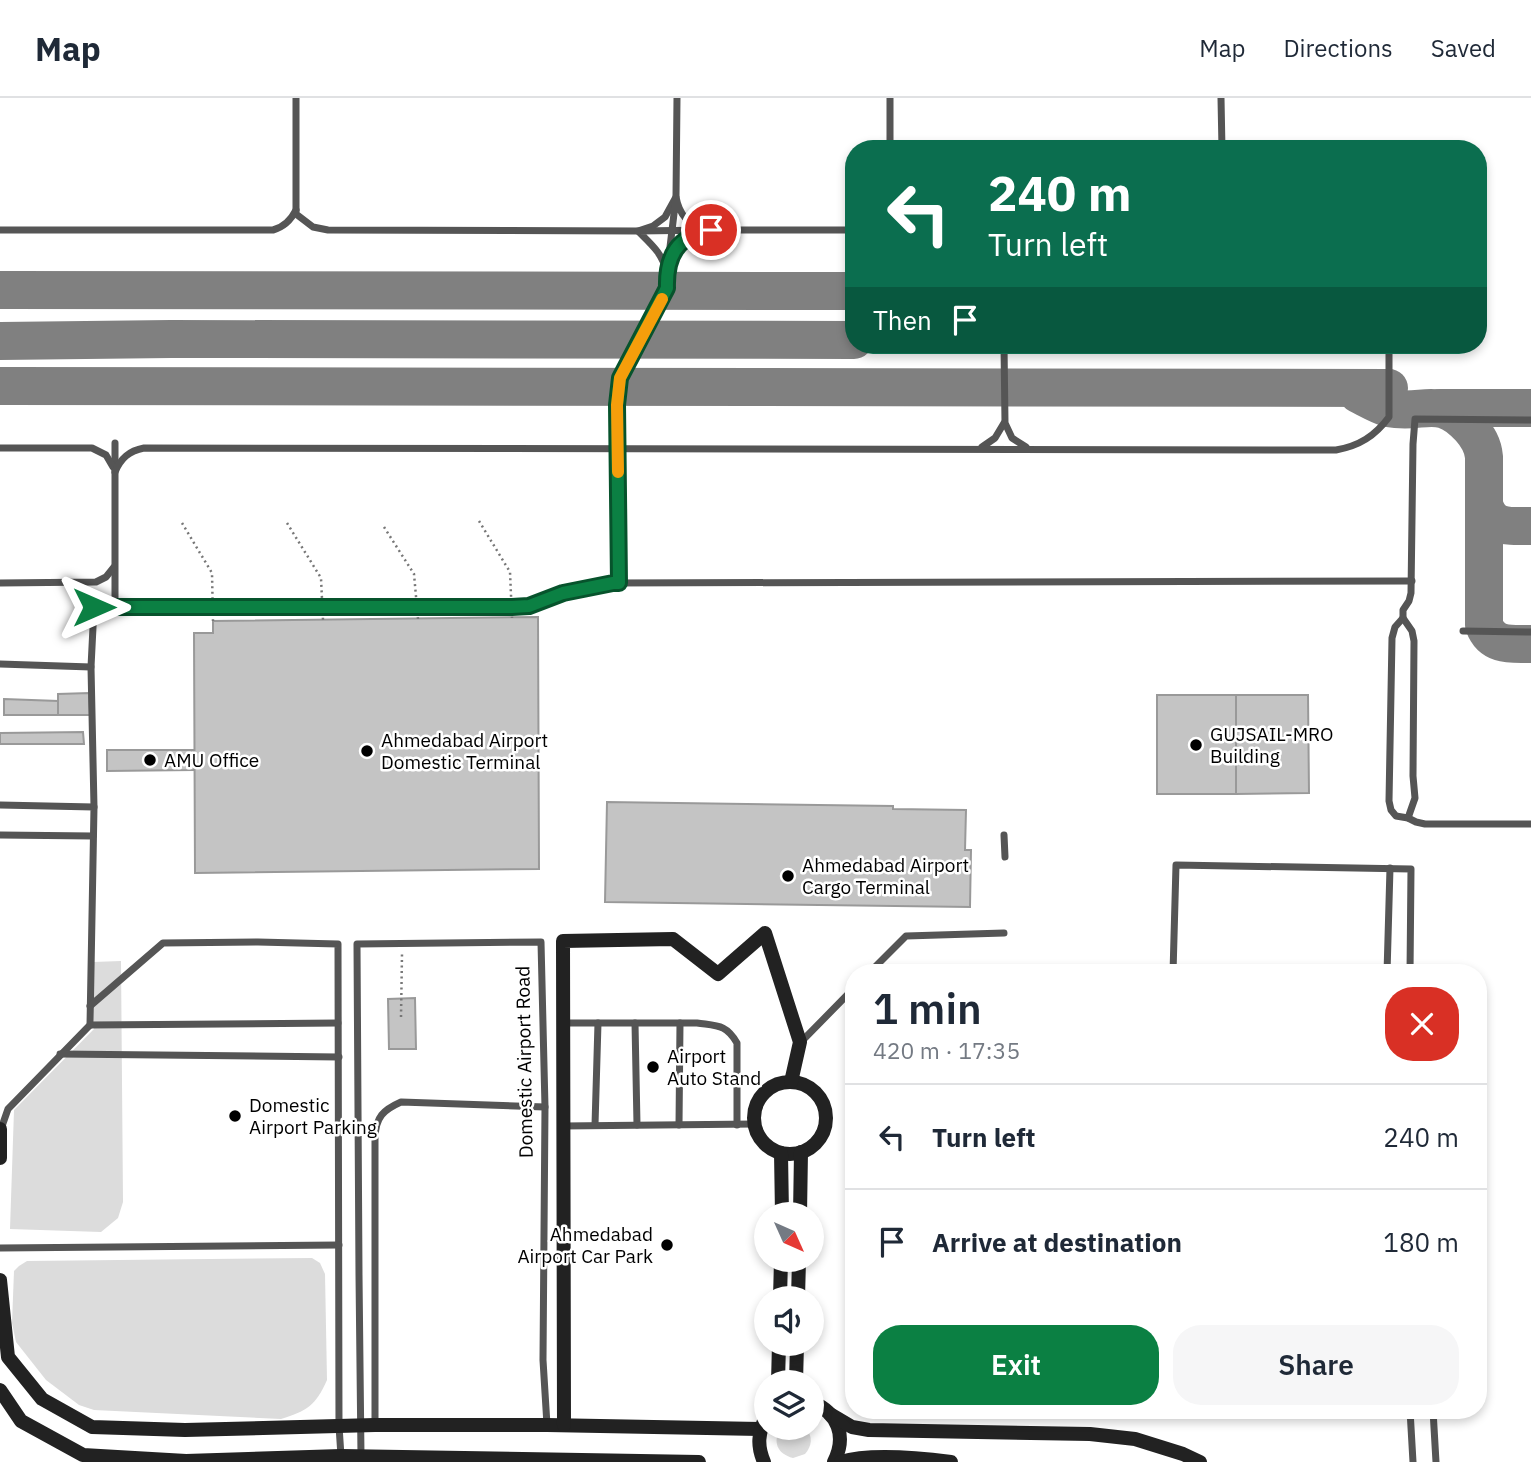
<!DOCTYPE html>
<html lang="en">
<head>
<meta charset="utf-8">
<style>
	:root { --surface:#fff; --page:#f6f6f7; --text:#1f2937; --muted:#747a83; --line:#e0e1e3; --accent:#0b8043 }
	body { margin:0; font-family:"IBM Plex Sans",sans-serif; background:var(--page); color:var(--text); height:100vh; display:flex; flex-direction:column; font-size:26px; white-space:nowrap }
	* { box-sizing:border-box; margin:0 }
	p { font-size:23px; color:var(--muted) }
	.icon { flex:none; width:38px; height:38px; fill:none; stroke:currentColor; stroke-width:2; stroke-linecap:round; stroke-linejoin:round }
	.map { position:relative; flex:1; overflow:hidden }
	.drawer { position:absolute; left:845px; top:866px; width:642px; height:455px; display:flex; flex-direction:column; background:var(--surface); border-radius:28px; box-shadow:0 4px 10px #0003 }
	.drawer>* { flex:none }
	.hud { position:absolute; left:845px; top:42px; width:642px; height:214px; border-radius:28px; box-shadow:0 4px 10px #0003; background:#0b6e4f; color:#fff; overflow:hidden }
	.needle { width:46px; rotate:135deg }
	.buttons { position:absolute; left:754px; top:1104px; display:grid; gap:14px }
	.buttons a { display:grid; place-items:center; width:70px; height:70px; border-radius:50%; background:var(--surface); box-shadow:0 4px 10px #0003; font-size:35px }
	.pin { position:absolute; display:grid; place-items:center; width:60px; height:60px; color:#fff; margin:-30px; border:4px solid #fff; border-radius:50%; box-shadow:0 2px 7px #0007 }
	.me { position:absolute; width:77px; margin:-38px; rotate:90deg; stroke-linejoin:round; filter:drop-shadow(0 0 5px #0008) }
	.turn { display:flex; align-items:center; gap:24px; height:147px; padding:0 28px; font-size:32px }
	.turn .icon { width:91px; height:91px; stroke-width:2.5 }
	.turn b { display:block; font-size:49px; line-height:60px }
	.then { display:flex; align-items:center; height:66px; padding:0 28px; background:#0003; gap:14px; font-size:26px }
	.round { display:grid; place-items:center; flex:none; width:74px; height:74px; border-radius:28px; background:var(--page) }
	.headline { display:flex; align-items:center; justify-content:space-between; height:119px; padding:0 28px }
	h1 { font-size:42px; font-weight:600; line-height:52px }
	.cta { display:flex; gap:14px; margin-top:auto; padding:14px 28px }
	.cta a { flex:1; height:80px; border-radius:28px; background:var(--accent); color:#fff; font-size:28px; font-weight:600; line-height:80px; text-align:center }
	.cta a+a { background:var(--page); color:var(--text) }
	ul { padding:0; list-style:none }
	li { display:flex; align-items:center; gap:21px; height:105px; padding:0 28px; border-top:2px solid var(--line) }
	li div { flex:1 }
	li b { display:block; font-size:26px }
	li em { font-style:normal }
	header { display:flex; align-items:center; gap:42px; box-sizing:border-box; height:98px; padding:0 35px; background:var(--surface); border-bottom:2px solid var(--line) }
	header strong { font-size:33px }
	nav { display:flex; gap:38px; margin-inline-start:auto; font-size:24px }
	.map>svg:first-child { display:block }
</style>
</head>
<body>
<header>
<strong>Map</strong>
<nav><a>Map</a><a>Directions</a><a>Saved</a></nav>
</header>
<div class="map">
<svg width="1531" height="1364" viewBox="0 0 1531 1364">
	<rect width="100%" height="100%" fill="#fff"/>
	<!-- green -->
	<g fill="#dcdcdc">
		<path d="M121,863l2,241 -5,16 -17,14 -91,-3 4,-119 80,-81 -1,-67z"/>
		<path d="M312,1160l8,5 5,11 2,106c-11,25 -20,31 -46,39l-187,-9 -15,-5 -33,-25 -30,-38 -4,-19 2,-52 5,-5 8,-5z"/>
		<path d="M781,1330h25c7,9 6,18 -1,26l-12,4c-16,-4 -21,-17 -12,-30z"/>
	</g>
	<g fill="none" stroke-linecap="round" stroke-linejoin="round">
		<!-- taxiway -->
		<g stroke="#808080" stroke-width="38">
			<path d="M0,192l854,1"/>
			<path d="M0,243l171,-2 683,1"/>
			<path d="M0,288l1389,2"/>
			<path d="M1358,296c10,5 20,11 30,14 37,7 51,-14 82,20 8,9 13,17 14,29v168c8,22 28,19 47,19"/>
			<path d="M1440,310h91"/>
			<path d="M1484,406c7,25 25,22 47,22"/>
		</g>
	</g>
	<!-- building -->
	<g fill="#c4c4c4" stroke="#999" stroke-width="2">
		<path d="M538,519l1,252 -344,4 -1,-240h19v-12z"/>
		<path d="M89,595l1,22h-32v-21z"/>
		<rect x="1157" y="597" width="79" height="99"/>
		<path d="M1236,597h72l1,98 -73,1z"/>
		<path d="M4,601l54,2v14h-54z"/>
		<path d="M83,634l1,12h-84v-11z"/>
		<path d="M107,652h87v20l-87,1z"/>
		<path d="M607,704l286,4v3l73,1 -1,40h6l-1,57 -365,-5z"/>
		<path d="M415,900l1,51h-27l-1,-50z"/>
	</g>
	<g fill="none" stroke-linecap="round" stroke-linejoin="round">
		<!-- path -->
		<path stroke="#777" stroke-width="2.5" stroke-dasharray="2 3.5" stroke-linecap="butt" d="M401,919l1,-63"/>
		<!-- lane -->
		<g stroke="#555" stroke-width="7">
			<path d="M296,0v116l17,13 15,3 310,1 15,-5 12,-9 11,-20 1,-99"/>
			<path d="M890,0v51"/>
			<path d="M1221,0l1,51"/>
			<path d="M0,132h273c11,-3 18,-10 23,-20"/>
			<path d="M711,132c-24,4 -40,19 -44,42 -6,-20 -14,-26 -29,-41z"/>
			<path d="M1004,247l1,78 7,15 14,9"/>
			<path d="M1531,322l-116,-1 -2,25 -2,149 -2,8 -6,9v8l-8,9 -3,11 -3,163 2,9 5,6 12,2 8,4 9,2h106"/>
			<path d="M115,345v164"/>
			<path d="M982,349l13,-9 9,-15"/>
			<path d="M0,350h92l14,7 7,12"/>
			<path d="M115,374c6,-14 14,-21 29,-24l1192,2c23,-4 39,-14 53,-33v-72"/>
			<path d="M0,485l96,-1 10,-5 8,-10"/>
			<path d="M619,485l-2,-178 3,-27 47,-90v-16l9,-75c3,17 12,28 29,33h149"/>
			<path d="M1403,520l9,13 2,10 -1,135 2,22 -7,20"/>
			<path d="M1463,533l68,1"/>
			<path d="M0,566l91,3"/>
			<path d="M0,707l94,2 -4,218 -82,84 -7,20"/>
			<path d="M94,709l-3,-140 3,-60h418l17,-1 34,-13 50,-10 799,-2"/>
			<path d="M0,737l93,1"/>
			<path d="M1004,737l1,22"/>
			<path d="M869,875l37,-37 98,-3"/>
			<path d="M1173,875l3,-108 235,4 -1,104"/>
			<path d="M1387,875l3,-105"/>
			<path d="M90,908l73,-63 95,-1 80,2 1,482 2,30"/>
			<path d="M563,925h134c20,3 29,1 40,20v82"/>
			<path d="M635,925l2,102"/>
			<path d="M90,927l248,-2"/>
			<path d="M801,944l53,-54"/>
			<path d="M60,956l279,3"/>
			<path d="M595,1027l3,-102"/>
			<path d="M679,1027l1,-102"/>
			<path d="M563,1028l192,-2"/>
			<path d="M0,1150l339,-3"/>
			<path d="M1410,1312l3,52"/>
			<path d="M1433,1312l3,52"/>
			<path d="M375,1327v-288c1,-20 8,-27 26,-35l144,5"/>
			<path d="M361,1358l-2,-181 -2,-331 184,-2 4,165 -2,253 4,65"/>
		</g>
		<!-- secondary -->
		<g stroke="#222" stroke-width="14">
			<circle cx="790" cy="1020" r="36"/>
			<path d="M0,1031v29"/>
			<path d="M781,1055l1,61"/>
			<path d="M800,1116l1,-62"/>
			<path d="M0,1182l8,77 34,42 50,28 93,3 190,-5h172l213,4"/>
			<path d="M780,1200l1,-38"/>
			<path d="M798,1200l1,-38"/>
			<path d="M778,1284l1,-38"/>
			<path d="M796,1284l1,-38"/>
			<path d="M0,1292l21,31 62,34 103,6 155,-5 358,6"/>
			<path d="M812,1304c26,11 35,34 22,60"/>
			<path d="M830,1316l22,13 17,3 221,4 45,5 48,15 17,8"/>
			<path d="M564,1327l-1,-484 110,-2 45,35 47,-41 35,109 -9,40"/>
			<path d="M764,1364c-7,-16 -6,-29 2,-45"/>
			<path d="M841,1364c29,-9 79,-4 110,0"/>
		</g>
		<!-- path-bridge -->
		<g stroke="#777" stroke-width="2.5" stroke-dasharray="2 3.5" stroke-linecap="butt">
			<path d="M479,423l31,51 2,46"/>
			<path d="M182,425l30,50 1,48"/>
			<path d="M287,425l34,55 2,42"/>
			<path d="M384,429l30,47 4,45"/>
		</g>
	</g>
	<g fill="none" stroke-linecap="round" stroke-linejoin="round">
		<!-- route casing -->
		<g stroke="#07532c" stroke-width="18">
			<path id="route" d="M94,509h418l17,-1 34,-13 50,-10h6l-2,-178 3,-27 47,-90c-1,-32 10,-52 44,-58"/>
		</g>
		<!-- route -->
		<use href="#route" stroke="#0b8043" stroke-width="12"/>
		<!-- slow -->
		<path stroke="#f59e0b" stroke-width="12" d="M618,374l-1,-67 3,-27 42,-79"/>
	</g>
	<!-- markers -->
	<g fill="#000" stroke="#fff" stroke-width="2.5">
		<circle cx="1196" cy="647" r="7"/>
		<circle cx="367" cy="653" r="7"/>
		<circle cx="150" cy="662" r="7"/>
		<circle cx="788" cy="778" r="7"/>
		<circle cx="653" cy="969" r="7"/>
		<circle cx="235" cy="1018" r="7"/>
		<circle cx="667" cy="1147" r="7"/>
	</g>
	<g text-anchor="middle" stroke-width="5" stroke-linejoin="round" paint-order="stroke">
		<!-- poi labels -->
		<g font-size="19" fill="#000" stroke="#fff" text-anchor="start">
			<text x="1210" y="643">GUJSAIL-MRO<tspan x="1210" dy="22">Building</tspan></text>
			<text x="381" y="649">Ahmedabad Airport<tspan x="381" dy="22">Domestic Terminal</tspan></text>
			<text x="164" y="669">AMU Office</text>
			<text x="802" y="774">Ahmedabad Airport<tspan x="802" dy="22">Cargo Terminal</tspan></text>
			<text x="667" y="965">Airport<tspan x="667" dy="22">Auto Stand</tspan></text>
			<text x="249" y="1014">Domestic<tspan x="249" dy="22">Airport Parking</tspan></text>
			<text x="653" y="1143" text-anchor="end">Ahmedabad<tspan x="653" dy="22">Airport Car Park</tspan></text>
		</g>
		<!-- street labels -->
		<g font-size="19" fill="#000" stroke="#fff">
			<text transform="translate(524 964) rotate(-91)" y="7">Domestic Airport Road</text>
		</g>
	</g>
</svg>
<div class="buttons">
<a><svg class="needle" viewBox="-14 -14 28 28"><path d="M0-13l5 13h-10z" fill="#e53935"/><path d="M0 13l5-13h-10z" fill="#747a83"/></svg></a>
<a><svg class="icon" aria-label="sound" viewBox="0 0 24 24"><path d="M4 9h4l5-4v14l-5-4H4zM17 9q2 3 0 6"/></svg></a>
<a><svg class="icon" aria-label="layers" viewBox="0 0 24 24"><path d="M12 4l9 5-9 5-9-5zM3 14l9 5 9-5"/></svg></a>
</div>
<div class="pin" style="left:711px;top:132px;background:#d93025"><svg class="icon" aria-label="arrive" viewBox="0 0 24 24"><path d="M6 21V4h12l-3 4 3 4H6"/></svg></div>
<svg class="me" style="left:94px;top:509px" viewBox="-20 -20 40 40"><path d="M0-17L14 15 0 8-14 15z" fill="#0b8043" stroke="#fff" stroke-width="4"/></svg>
<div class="hud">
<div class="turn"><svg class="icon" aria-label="left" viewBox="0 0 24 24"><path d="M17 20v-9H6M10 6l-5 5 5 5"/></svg><div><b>240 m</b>Turn left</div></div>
<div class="then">Then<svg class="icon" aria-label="arrive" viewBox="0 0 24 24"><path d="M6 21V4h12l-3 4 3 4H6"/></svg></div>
</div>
<section class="drawer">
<div class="headline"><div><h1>1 min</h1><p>420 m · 17:35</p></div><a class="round" style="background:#d93025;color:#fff"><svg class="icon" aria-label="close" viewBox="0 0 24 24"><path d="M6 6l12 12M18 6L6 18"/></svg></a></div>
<ul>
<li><svg class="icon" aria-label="left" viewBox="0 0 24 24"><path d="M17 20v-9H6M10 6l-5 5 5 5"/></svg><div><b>Turn left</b></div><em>240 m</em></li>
<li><svg class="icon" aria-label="arrive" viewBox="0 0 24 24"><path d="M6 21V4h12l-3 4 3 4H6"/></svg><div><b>Arrive at destination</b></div><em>180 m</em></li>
</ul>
<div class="cta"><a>Exit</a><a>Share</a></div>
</section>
</div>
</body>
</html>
